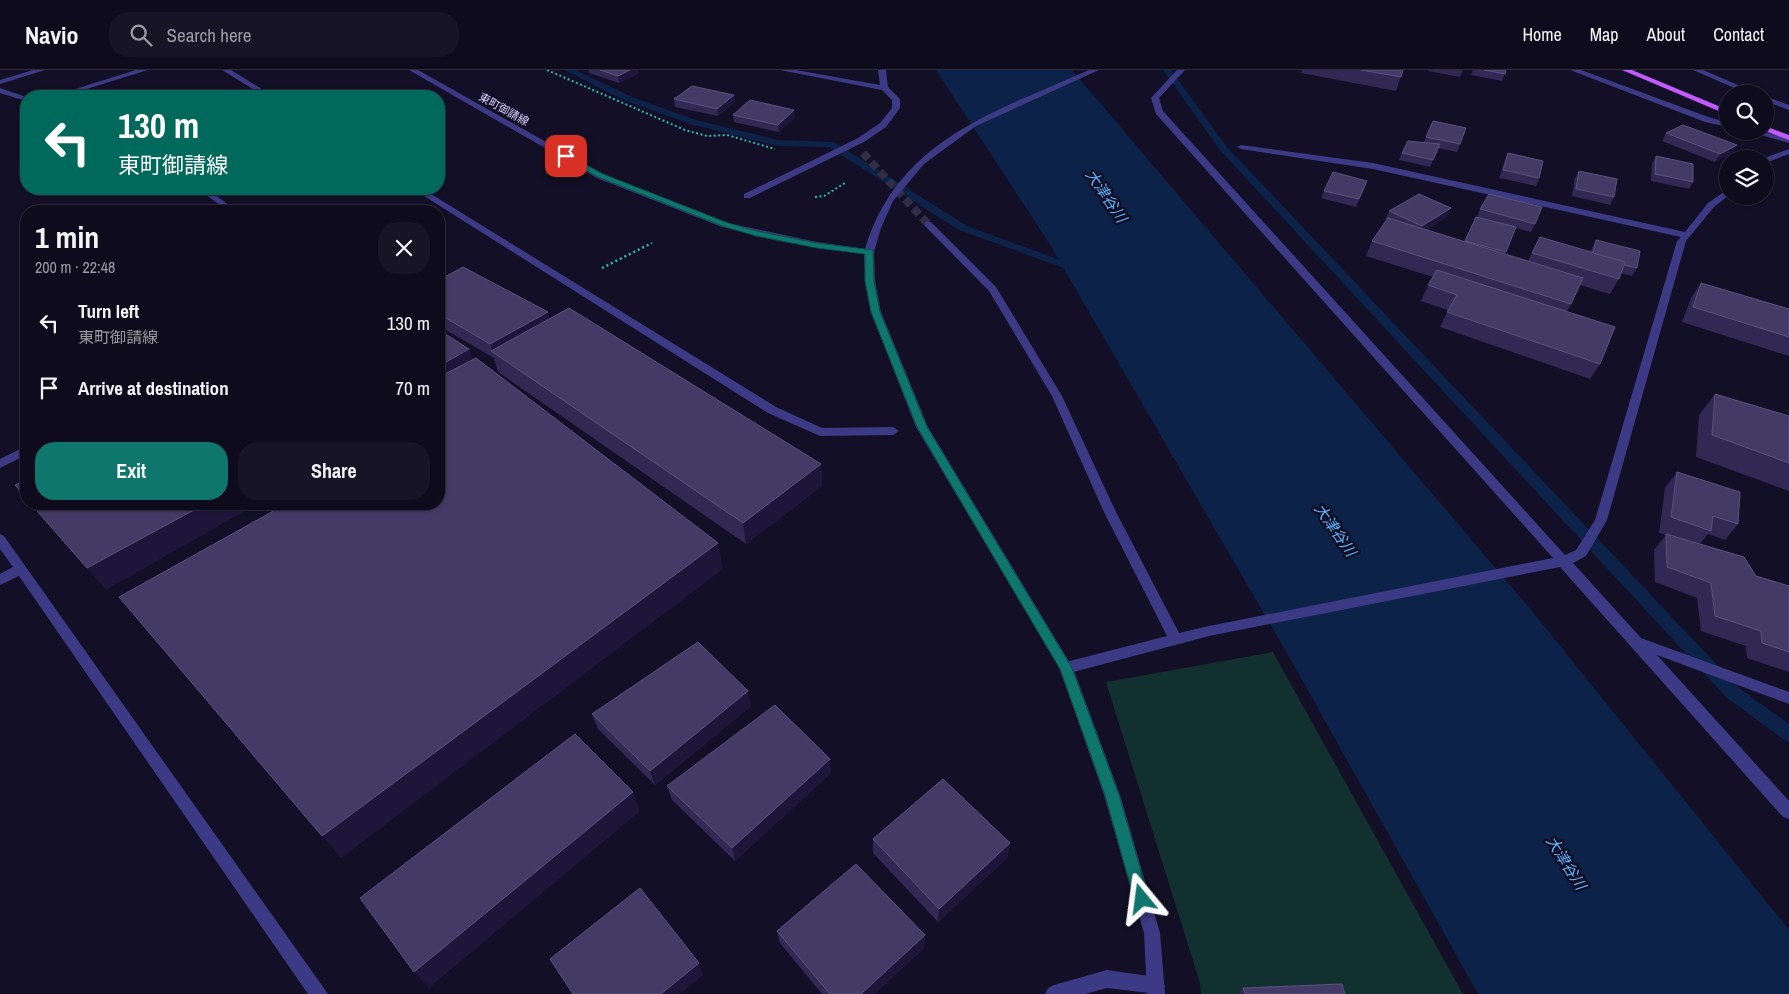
<!DOCTYPE html>
<html lang="en">
<head>
<meta charset="utf-8">
<style>
	:root { --surface:#0e0b1c; --page:#171425; --text:#f1f3f6; --muted:#9b9ba3; --line:#2e2b3b; --accent:#0f766e }
	body { margin:0; font-family:"Archivo Narrow","Noto Sans JP",sans-serif; background:var(--page); color:var(--text); height:100vh; display:flex; flex-direction:column; font-size:19px; white-space:nowrap }
	* { box-sizing:border-box; margin:0 }
	p { font-size:16px; color:var(--muted) }
	.icon { flex:none; width:28px; height:28px; fill:none; stroke:currentColor; stroke-width:2; stroke-linecap:round; stroke-linejoin:round }
	.map { position:relative; flex:1; overflow:hidden }
	.drawer { position:absolute; left:20px; top:135px; width:425px; height:305px; display:flex; flex-direction:column; background:var(--surface); border-radius:20px; box-shadow:0 1px 4px #0004,0 0 0 1px var(--line) }
	.drawer>* { flex:none }
	.top-card { position:absolute; left:20px; top:20px; width:425px; height:105px; border-radius:20px; box-shadow:0 1px 4px #0004,0 0 0 1px var(--line); background:#00695c; color:#fff; overflow:hidden }
	.controls { position:absolute; left:1719px; top:15px; display:grid; gap:10px }
	.controls a { display:grid; place-items:center; width:55px; height:55px; border-radius:50%; background:var(--surface); box-shadow:0 1px 4px #0004,0 0 0 1px var(--line); font-size:25px }
	.pin { position:absolute; display:grid; place-items:center; width:42px; height:42px; color:#fff; margin:-21px; border-radius:10px; box-shadow:0 2px 8px #0006 }
	.me { position:absolute; width:55px; margin:-28px; rotate:344deg; stroke-linejoin:round; filter:drop-shadow(0 0 4px #0008) }
	.turn { display:flex; align-items:center; gap:18px; height:105px; padding:0 15px; font-size:22px }
	.turn .icon { width:65px; height:65px; stroke-width:2.5 }
	.turn b { display:block; font-size:35px; line-height:42px }
	.round { display:grid; place-items:center; flex:none; width:52px; height:52px; border-radius:20px; background:var(--page) }
	.summary { display:flex; align-items:center; justify-content:space-between; height:85px; padding:0 15px }
	h1 { font-size:30px; font-weight:800; line-height:38px }
	.button { display:flex; gap:10px; margin-top:auto; padding:10px 15px }
	.button a { flex:1; height:58px; border-radius:20px; background:var(--accent); color:#fff; font-size:20px; font-weight:800; line-height:58px; text-align:center }
	.button a+a { background:var(--page); color:var(--text) }
	ul { padding:0; list-style:none }
	li { display:flex; align-items:center; gap:15px; height:65px; padding:0 15px }
	li div { flex:1 }
	li b { display:block; font-size:19px }
	li em { font-style:normal }
	header { display:flex; align-items:center; gap:30px; box-sizing:border-box; height:70px; padding:0 25px; background:var(--surface); border-bottom:1px solid var(--line) }
	header strong { font-size:24px }
	nav { display:flex; gap:28px; margin-inline-start:auto; font-size:18px }
	.search { width:350px; height:45px; background:var(--page); display:flex; align-items:center; gap:12px; box-sizing:border-box; padding:0 18px; border-radius:20px; color:var(--muted); font-size:19px }
	.map>svg:first-child { display:block }
</style>
</head>
<body>
<header>
<strong>Navio</strong>
<div class="search"><svg class="icon" aria-label="search" viewBox="0 0 24 24"><circle cx="10" cy="10" r="6"/><path d="M15 15l6 6"/></svg>Search here</div>
<nav><a>Home</a><a>Map</a><a>About</a><a>Contact</a></nav>
</header>
<div class="map">
<svg width="1789" height="924" viewBox="0 0 1789 924">
	<rect width="100%" height="100%" fill="#130f26"/>
	<!-- green -->
	<path fill="#12302f" d="M1273,582l190,342h-262l-1,-11 -94,-301z"/>
	<!-- water -->
	<path fill="#0c2248" d="M936,0h136l460,541 257,319v64h-311l-186,-332 -243,-419z"/>
	<g fill="none" stroke-linecap="round" stroke-linejoin="round">
		<!-- stream -->
		<g fill="#0c2248" fill-rule="evenodd">
			<path d="M564,0h11l57,27 64,23 82,20 56,2 133,84 116,42 2,2 -6,3 -4,-1 -116,-42 -130,-83 -51,-1 -88,-22 -64,-23z"/>
			<path d="M1163,0h8l55,76 513,542 50,36v18l-6,-3 -56,-41 -507,-548z"/>
		</g>
		<!-- minor-tunnel -->
		<path stroke="#312d47" stroke-width="8" stroke-dasharray="8 4.5" stroke-linecap="butt" d="M863,83l65,71"/>
		<!-- path-far1 -->
		<g stroke="#2fb8b0" stroke-width="2" stroke-dasharray="2 2.5" stroke-linecap="butt">
			<path d="M547,0l138,60 22,6 20,-1 48,14"/>
			<path d="M815,127l9,-1 21,-13"/>
		</g>
		<!-- path -->
		<path stroke="#2fb8b0" stroke-width="2.5" stroke-dasharray="2 3" stroke-linecap="butt" d="M602,198l50,-25"/>
		<!-- service -->
		<g fill="#3d3a85" fill-rule="evenodd">
			<path d="M136,0h12l-84,26h-11z"/>
			<path d="M222,0h9l42,26h-9z"/>
			<path d="M0,18l26,9v4l-26,-8z"/>
			<path d="M198,119h9l30,22h-9z"/>
			<path d="M413,119h10l353,218 46,21 71,-1 6,4 -6,4 -73,1 -52,-23z"/>
			<path d="M26,376v9l-26,13v-9z"/>
			<path d="M0,464l4,2 324,458h-20l-289,-418 -19,9v-11l13,-7 -13,-18z"/>
			<path d="M1107,900l49,7 6,3 3,6 -3,6 -4,2 -51,-6 -22,6h-40l3,-6 6,-3z"/>
		</g>
		<!-- minor -->
		<g fill="#3d3a85" fill-rule="evenodd">
			<path d="M33,0h12l-45,14v-4z"/>
			<path d="M780,0h16l84,15 -2,-15h8l2,17 12,12v9l-14,19 -22,15 -114,56h-6v-4l114,-56 22,-15 12,-15v-8l-10,-10z"/>
			<path d="M1177,0h8l-26,28 4,13 402,444 11,-5 19,-30 82,-279 4,-4 -308,-68 -132,-20 -4,-2 4,-2 132,18 312,69 23,-29 20,-14v7l-14,11 -28,34 -79,279 -21,36 -13,7 68,75 148,54v12l-132,-49 132,146v18l-6,-2 -223,-250 -351,69 -143,38 -5,-2 -2,-4 2,-4 5,-2 101,-26 -64,-126 -51,-114 -63,-105 -64,-65v-4h6l65,65 66,109 53,114 64,123 30,-7 344,-68 -397,-444 -5,-16z"/>
			<path d="M1570,0h11l130,48 17,4v5l-23,-5z"/>
			<path d="M1693,0h10l56,24h-11z"/>
			<path d="M1765,26l24,9v5l-24,-9z"/>
			<path d="M1747,61h14l28,8v4z"/>
			<path d="M1789,79v5l-21,8h-3v-3h-3z"/>
		</g>
		<!-- tertiary -->
		<path fill="#3d3a85" fill-rule="evenodd" d="M409,0h9l185,104 125,49 89,19 48,7c33,-110 130,-137 224,-179h10l-123,56 -52,38 -31,37 -12,27 -7,24 1,29 6,31 47,115 145,241 47,127 40,138 5,61h-18l-3,-61 -40,-138 -44,-126 -144,-242 -45,-115 -6,-31 -1,-27 -47,-6 -95,-21 -125,-49z"/>
		<!-- primary -->
		<g fill="#c25bff" fill-rule="evenodd">
			<path d="M1622,0h10l96,40v5z"/>
			<path d="M1765,56l24,9v5l-24,-9z"/>
		</g>
	</g>
	<!-- wall -->
	<g fill="#312854">
		<path d="M588,0h50l1,3 -20,10 -30,-10z"/>
		<path d="M1302,0h101l-7,21 -95,-18z"/>
		<path d="M1429,0h34l-3,7 -32,-6z"/>
		<path d="M1473,0h33l-4,11 -31,-6z"/>
		<path d="M734,25l1,7 -17,14 -43,-9 -1,-8z"/>
		<path d="M733,45l62,2 -16,15 -45,-10z"/>
		<path d="M1433,51l27,23 -3,8 -19,-4 -8,19 -31,-7 3,-7 22,-11z"/>
		<path d="M1666,63l71,12 -5,8 -17,9 -53,-21z"/>
		<path d="M1508,83l31,25 -3,8 -37,-8 6,-17z"/>
		<path d="M1656,86l37,26 -4,7 -38,-8 1,-17z"/>
		<path d="M1579,101l35,26 -4,8 -38,-9 3,-18z"/>
		<path d="M1367,111l-11,26 -35,-9 3,-7z"/>
		<path d="M1480,139l55,15 -4,8 -15,-4 -11,26 23,7 12,-24 51,15 1,-4 4,-8 41,28 -5,8 -11,-3 -2,6 -9,15 -30,-9 -13,27 33,52 -10,15 -150,-52 8,-17 -27,-9 7,-16 5,-8 -67,-21 6,-15 16,-22 -2,-1 3,-7 59,5 -22,14 38,12 12,-25h1z"/>
		<path d="M439,210l111,39 271,145 1,22 -76,58 -248,-172 -4,-14 -55,-32z"/>
		<path d="M1701,213l88,26v47l-107,-34 9,-24z"/>
		<path d="M1715,324l74,22v75l-93,-34 3,-42z"/>
		<path d="M1677,402l61,52 -13,16 -17,-6 -8,10 56,32 33,10v86l-42,-14 -1,-12 -45,-15 -4,-33 -42,-16 -1,-32 12,-15 -7,-2 6,-45z"/>
		<path d="M751,636l-96,79 -57,-56 -6,-15z"/>
		<path d="M831,703l-96,88 -63,-61 -5,-14z"/>
		<path d="M873,769l135,18 -70,65 -65,-69z"/>
		<path d="M777,861l148,4 -1,13 -50,46h-52l-42,-51z"/>
		<path d="M1243,918l102,6h-106z"/>
	</g>
	<!-- shaded-wall -->
	<g fill="#1d163a">
		<path d="M630,0h8l1,3 -20,10 -1,-7z"/>
		<path d="M734,25l1,7 -17,14 -1,-7z"/>
		<path d="M794,40l1,7 -16,15 -1,-7z"/>
		<path d="M1737,75l-5,8 -17,9 5,-8z"/>
		<path d="M1367,111l-2,7 -9,19 3,-8z"/>
		<path d="M1451,138l-3,8 -29,18 3,-8z"/>
		<path d="M548,242l4,15 -59,25 -3,-8z"/>
		<path d="M469,279l8,21 -38,22v-26z"/>
		<path d="M821,394l1,22 -76,58 -3,-21z"/>
		<path d="M205,434h52l-151,86 -19,-22z"/>
		<path d="M718,473l5,26 -382,289 -19,-22z"/>
		<path d="M748,621l3,15 -96,79 -5,-14z"/>
		<path d="M830,689l1,14 -96,88 -3,-13z"/>
		<path d="M633,722l7,19 -211,177 -15,-16z"/>
		<path d="M1010,773l-2,14 -70,65 1,-13z"/>
		<path d="M925,865l-1,13 -50,46h-13z"/>
		<path d="M699,893l4,12 -23,19h-19z"/>
	</g>
	<!-- building -->
	<g fill="#433a66" stroke="#5a527e">
		<path d="M600,0h30l-12,6z"/>
		<path d="M1361,0h42l-2,7z"/>
		<path d="M1484,0h22l-1,4z"/>
		<path d="M692,16l42,9 -17,14 -43,-10z"/>
		<path d="M750,30l44,10 -16,15 -45,-10z"/>
		<path d="M1433,51l33,7 -6,16 -34,-7z"/>
		<path d="M1683,55l54,20 -17,9 -54,-21z"/>
		<path d="M1408,71l32,3 -7,16 -31,-7z"/>
		<path d="M1508,83l35,8 -4,17 -36,-8z"/>
		<path d="M1656,86l37,8v18l-38,-8z"/>
		<path d="M1579,101l38,8 -3,18 -38,-8z"/>
		<path d="M1333,102l34,9 -8,18 -35,-8z"/>
		<path d="M1419,124l32,14 -29,18 -33,-15z"/>
		<path d="M1489,124l53,13 -7,17 -55,-15z"/>
		<path d="M1476,147l40,10 -10,25 -41,-11z"/>
		<path d="M1388,148l195,60 -12,26 -199,-63z"/>
		<path d="M1540,167l85,25 -6,17 -87,-26z"/>
		<path d="M1596,170l44,11 -3,17 -13,-3 1,-3 -32,-9z"/>
		<path d="M463,197l85,45 -58,32 -51,-30v-34z"/>
		<path d="M1437,200l178,57 -15,37 -153,-52 10,-17 -29,-10z"/>
		<path d="M1701,213l88,26v28l-96,-30z"/>
		<path d="M569,238l252,156 -78,59 -252,-172z"/>
		<path d="M439,260l30,19 -30,17z"/>
		<path d="M476,288l242,185 -396,293 -203,-239 167,-93h153v-127z"/>
		<path d="M1715,324l74,22v47l-77,-28z"/>
		<path d="M1677,402l63,20 -2,32 -25,-8 -2,15 -40,-14z"/>
		<path d="M26,410v18l-11,-13z"/>
		<path d="M31,434h174l-118,64z"/>
		<path d="M1666,464l78,23 12,19 33,10v66l-27,-9 -1,-12 -46,-15 -4,-33 -44,-16z"/>
		<path d="M698,572l50,49 -98,80 -58,-57z"/>
		<path d="M775,635l55,54 -98,89 -65,-62z"/>
		<path d="M575,664l58,58 -219,180 -54,-74z"/>
		<path d="M943,709l67,64 -71,66 -66,-70z"/>
		<path d="M856,794l69,71 -64,59h-31l-53,-63z"/>
		<path d="M640,818l59,75 -38,31h-88l-23,-35z"/>
		<path d="M1342,914l3,10h-100l-2,-6z"/>
	</g>
	<!-- route -->
	<path fill="#0f766e" stroke="#0a4d48" d="M563,85h5l35,19 125,49 29,8 60,12 56,7 1,31 6,31 47,115 145,241 47,127 30,104 -2,5 -5,2 -5,-2 -3,-5 -29,-104 -45,-126 -143,-242 -46,-115 -6,-31v-27l-48,-6 -61,-12 -34,-10 -124,-49 -35,-19z"/>
	<g text-anchor="middle" stroke-width="5" stroke-linejoin="round" paint-order="stroke">
		<!-- far-street labels -->
		<g font-size="11" fill="#d9d4ff" stroke="#130f26">
			<text transform="translate(504 39) rotate(29)" y="4">東町御請線</text>
		</g>
		<!-- water labels -->
		<g font-size="15" font-style="italic" fill="#62b6ff" stroke="#130f26">
			<text transform="translate(1106 126) rotate(56)" y="5">大津谷川</text>
			<text transform="translate(1335 460) rotate(55)" y="5">大津谷川</text>
			<text transform="translate(1566 793) rotate(58)" y="5">大津谷川</text>
		</g>
	</g>
</svg>
<div class="controls">
<a><svg class="icon" aria-label="search" viewBox="0 0 24 24"><circle cx="10" cy="10" r="6"/><path d="M15 15l6 6"/></svg></a>
<a><svg class="icon" aria-label="layers" viewBox="0 0 24 24"><path d="M12 4l9 5-9 5-9-5zM3 14l9 5 9-5"/></svg></a>
</div>
<div class="pin" style="left:566px;top:86px;background:#d93025"><svg class="icon" aria-label="arrive" viewBox="0 0 24 24"><path d="M6 21V4h12l-3 4 3 4H6"/></svg></div>
<svg class="me" style="left:1142px;top:829px" viewBox="-20 -20 40 40"><path d="M0-17L14 15 0 8-14 15z" fill="#0f766e" stroke="#fff" stroke-width="4"/></svg>
<div class="top-card">
<div class="turn"><svg class="icon" aria-label="left" viewBox="0 0 24 24"><path d="M17 20v-9H6M10 6l-5 5 5 5"/></svg><div><b>130 m</b>東町御請線</div></div>
</div>
<section class="drawer">
<div class="summary"><div><h1>1 min</h1><p>200 m · 22:48</p></div><a class="round"><svg class="icon" aria-label="close" viewBox="0 0 24 24"><path d="M6 6l12 12M18 6L6 18"/></svg></a></div>
<ul>
<li><svg class="icon" aria-label="left" viewBox="0 0 24 24"><path d="M17 20v-9H6M10 6l-5 5 5 5"/></svg><div><b>Turn left</b><p>東町御請線</p></div><em>130 m</em></li>
<li><svg class="icon" aria-label="arrive" viewBox="0 0 24 24"><path d="M6 21V4h12l-3 4 3 4H6"/></svg><div><b>Arrive at destination</b></div><em>70 m</em></li>
</ul>
<div class="button"><a>Exit</a><a>Share</a></div>
</section>
</div>
</body>
</html>
